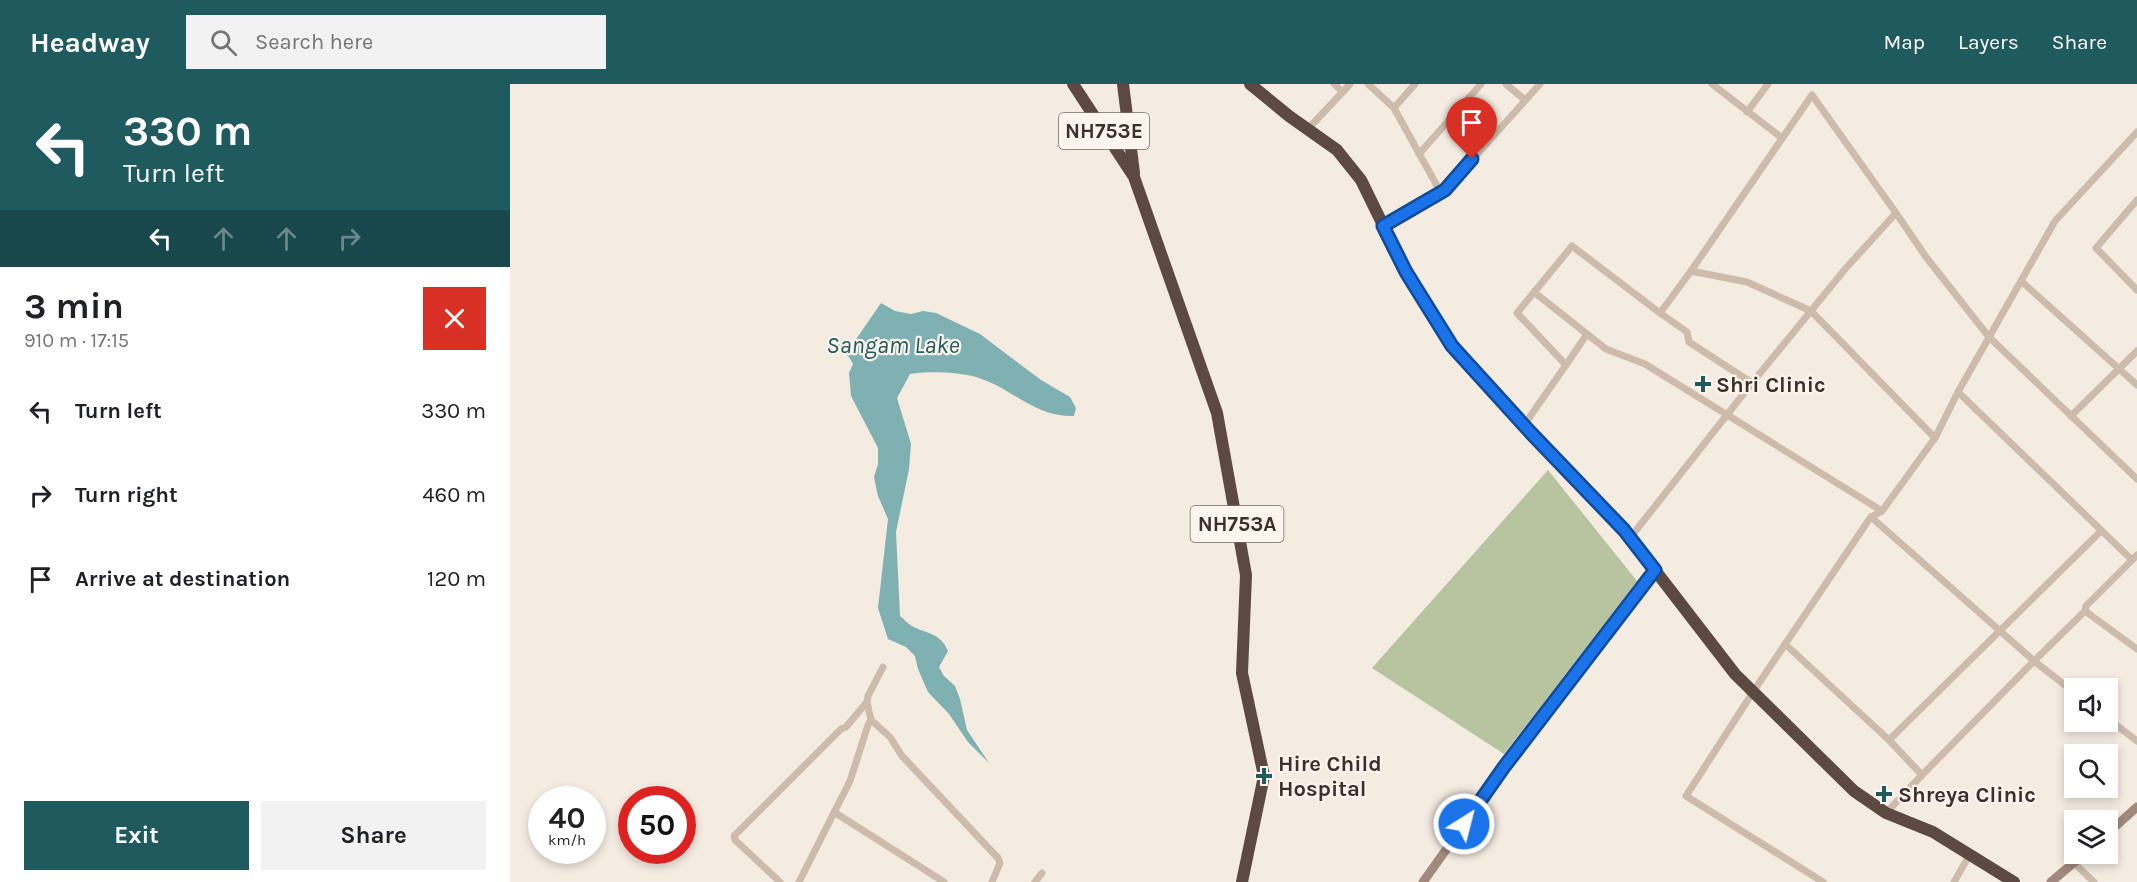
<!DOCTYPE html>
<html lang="en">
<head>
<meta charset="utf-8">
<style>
	:root { --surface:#fff; --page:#f2f2f2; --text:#202124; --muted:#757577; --accent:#1f5a5e }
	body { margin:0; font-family:Karla,sans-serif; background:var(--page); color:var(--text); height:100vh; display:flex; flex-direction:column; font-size:22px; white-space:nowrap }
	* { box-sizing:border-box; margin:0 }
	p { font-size:20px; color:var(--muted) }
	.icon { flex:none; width:33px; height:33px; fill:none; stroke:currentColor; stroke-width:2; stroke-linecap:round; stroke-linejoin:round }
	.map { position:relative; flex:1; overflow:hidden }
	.drawer { display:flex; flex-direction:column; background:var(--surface); width:510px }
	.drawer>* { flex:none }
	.guide { background:#1f5a5e; color:#fff; overflow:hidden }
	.controls { position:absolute; left:1554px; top:594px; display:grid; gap:12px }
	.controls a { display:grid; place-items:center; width:54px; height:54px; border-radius:0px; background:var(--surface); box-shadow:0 3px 9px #0003; font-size:30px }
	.speed { position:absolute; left:18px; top:702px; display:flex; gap:12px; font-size:30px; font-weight:700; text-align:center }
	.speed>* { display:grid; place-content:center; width:78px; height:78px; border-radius:50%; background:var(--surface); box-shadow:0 3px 9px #0003; line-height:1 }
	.speed small { font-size:15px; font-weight:400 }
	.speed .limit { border:9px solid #d22; background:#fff; color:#111 }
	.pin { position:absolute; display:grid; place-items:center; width:51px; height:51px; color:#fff; margin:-62px -26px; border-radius:50% 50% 50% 0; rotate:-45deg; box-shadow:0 0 6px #0007 }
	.pin .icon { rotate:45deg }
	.me { position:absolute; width:66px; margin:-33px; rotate:36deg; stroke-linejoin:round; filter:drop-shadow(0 0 4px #0008) }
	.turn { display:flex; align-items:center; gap:21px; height:126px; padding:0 24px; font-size:27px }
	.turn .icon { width:78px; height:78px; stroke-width:2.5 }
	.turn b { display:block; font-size:42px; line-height:51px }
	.lanes { display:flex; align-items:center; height:57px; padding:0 24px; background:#0003; justify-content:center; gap:30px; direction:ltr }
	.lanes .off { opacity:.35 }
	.round { display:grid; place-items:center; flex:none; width:63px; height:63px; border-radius:0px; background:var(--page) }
	.head { display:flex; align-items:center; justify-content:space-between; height:102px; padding:0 24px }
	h1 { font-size:36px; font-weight:700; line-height:45px }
	.cta { display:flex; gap:12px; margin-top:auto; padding:12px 24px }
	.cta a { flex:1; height:69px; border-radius:0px; background:var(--accent); color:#fff; font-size:24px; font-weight:700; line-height:69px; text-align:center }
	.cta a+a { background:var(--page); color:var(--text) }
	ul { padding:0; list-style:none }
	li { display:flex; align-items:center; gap:18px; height:84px; padding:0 24px }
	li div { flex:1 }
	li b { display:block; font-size:22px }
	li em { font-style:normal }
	header { display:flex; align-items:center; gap:36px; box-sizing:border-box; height:84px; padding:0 30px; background:var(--accent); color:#fff }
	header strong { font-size:28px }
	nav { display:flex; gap:33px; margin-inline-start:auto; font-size:21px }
	.search { width:420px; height:54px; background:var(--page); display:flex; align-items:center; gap:15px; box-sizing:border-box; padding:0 21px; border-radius:0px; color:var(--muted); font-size:22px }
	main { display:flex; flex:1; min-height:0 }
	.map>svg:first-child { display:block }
</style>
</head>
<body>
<header>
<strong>Headway</strong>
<div class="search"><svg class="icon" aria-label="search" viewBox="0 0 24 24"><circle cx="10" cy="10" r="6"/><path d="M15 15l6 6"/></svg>Search here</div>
<nav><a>Map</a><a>Layers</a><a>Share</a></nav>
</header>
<main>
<section class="drawer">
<div class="guide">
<div class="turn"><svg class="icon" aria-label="left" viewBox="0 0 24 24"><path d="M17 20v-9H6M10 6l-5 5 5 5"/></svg><div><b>330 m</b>Turn left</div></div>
<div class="lanes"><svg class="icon" aria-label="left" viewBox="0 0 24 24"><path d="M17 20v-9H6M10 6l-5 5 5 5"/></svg><svg class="icon off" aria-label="ahead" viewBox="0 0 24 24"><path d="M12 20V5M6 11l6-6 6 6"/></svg><svg class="icon off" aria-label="ahead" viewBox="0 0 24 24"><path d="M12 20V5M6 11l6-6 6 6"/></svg><svg class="icon off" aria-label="right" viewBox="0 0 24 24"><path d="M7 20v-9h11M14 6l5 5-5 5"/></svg></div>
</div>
<div class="head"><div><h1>3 min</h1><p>910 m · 17:15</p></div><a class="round" style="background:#d93025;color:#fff"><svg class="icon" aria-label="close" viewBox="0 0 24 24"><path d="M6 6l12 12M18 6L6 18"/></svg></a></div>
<ul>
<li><svg class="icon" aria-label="left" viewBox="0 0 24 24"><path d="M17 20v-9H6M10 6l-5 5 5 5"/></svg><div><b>Turn left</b></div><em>330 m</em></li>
<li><svg class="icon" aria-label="right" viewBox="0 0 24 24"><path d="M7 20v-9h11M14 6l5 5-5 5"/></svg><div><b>Turn right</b></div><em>460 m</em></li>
<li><svg class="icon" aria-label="arrive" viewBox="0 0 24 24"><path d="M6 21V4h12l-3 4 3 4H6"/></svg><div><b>Arrive at destination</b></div><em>120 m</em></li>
</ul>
<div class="cta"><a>Exit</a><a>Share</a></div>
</section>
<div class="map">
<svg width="1627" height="798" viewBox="0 0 1627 798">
	<rect width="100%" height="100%" fill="#f4ebe1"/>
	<!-- green -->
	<path fill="#b8c4a0" d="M1038,386l89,111 -133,173 -132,-86z"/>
	<!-- water -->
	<path fill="#7fb0b2" d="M371,219l14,8 16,3 12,-3 13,2 44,21 61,46 29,17 6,11 -2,8c-38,2 -61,-27 -95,-38 -17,-6 -51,-7 -69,-4l-13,24 14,46 -2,25 -13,63 4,84c4,3 8,8 12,10 14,8 28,6 36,25l-9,16 5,9 11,10 5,13 7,31 22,33 -21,-21 -19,-28 -21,-22 -10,-23 -3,-13 -9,-9 -18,-8 -10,-31 10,-89 -10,-23 -4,-19 4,-13v-16l-27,-52 -2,-23 4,-9 -4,-7 -12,-9 6,-9 9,6z"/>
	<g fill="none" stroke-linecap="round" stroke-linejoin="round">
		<!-- street -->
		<g stroke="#cdbbac" stroke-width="7">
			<path d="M824,0l9,8"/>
			<path d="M858,0l26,24 47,85"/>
			<path d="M996,0l19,16"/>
			<path d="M1202,0l70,54"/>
			<path d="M884,24l21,-24"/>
			<path d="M1237,28l21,-28"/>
			<path d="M798,45l42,-45"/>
			<path d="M909,70l62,-70"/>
			<path d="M1627,116l-41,48 41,42"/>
			<path d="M874,142l61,-36 95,-106"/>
			<path d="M1181,187l56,11 64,29 124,127"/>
			<path d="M1511,197l116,104"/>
			<path d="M1024,208l53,42 -21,31"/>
			<path d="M1077,250l19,15 39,15 237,147"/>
			<path d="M1242,299l94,-115 50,-55"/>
			<path d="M1448,308l174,168"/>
			<path d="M1561,332l66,-65"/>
			<path d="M1014,341l42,-60 -49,-52 55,-67 88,67"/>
			<path d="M1361,433l163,144 -112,114"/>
			<path d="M1120,454l122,-155 -63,-41 -2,-10 -27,-19 31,-42 121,-176 84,118 30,44 63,80 148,142"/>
			<path d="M1627,471l-51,51 -1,5 52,38"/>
			<path d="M1275,560l104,96"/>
			<path d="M373,583l-15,29 -1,6 4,18 19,17 12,19 96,102 2,5 -8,19"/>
			<path d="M1564,608l-40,-31 51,-50"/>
			<path d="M1598,635l29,22"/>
			<path d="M324,728l110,70"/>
			<path d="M1376,729l36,-38 -33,-35 212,-209"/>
			<path d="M1564,779l20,19"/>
			<path d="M270,798l-45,-42 -1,-4 107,-107 5,-2 21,-25"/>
			<path d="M289,798l51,-101 18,-56 3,-5"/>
			<path d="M525,798l7,-9"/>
			<path d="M1313,798l-137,-86 67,-104 115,-171 3,-4 11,-6 53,-73 23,-46 97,-171 82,-89"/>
			<path d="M1444,798l16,-28"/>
		</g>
		<!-- secondary -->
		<g stroke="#a18a7d" stroke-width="9">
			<path d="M1598,749l29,-26"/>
			<path d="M913,798l82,-115 150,-197"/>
			<path d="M1541,798l33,-28"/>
		</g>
		<!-- highway -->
		<g stroke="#5c4a42" stroke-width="12">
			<path d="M563,0l61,93 83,236 29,162 -4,98 22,103 -22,106"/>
			<path d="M613,0l11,89"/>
			<path d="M740,0l39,32 48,34 24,30 45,92 46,74 79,87 93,97 111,144 119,117 32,22 47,19 81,50"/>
		</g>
	</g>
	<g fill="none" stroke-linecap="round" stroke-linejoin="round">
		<!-- route casing -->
		<g stroke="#114b97" stroke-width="15">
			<path id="route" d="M954,740l40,-57 151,-197 -31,-40 -93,-97 -79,-87 -46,-74 -23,-46 62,-36 27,-31"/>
		</g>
		<!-- route -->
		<use href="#route" stroke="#1a73e8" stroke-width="10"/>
	</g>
	<!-- markers -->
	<g fill="#1f5a5e" stroke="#fbf5ee" stroke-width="2">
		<path d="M1190 291h6v6h6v6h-6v6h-6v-6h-6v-6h6z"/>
		<path d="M751 683h6v6h6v6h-6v6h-6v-6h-6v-6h6z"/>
		<path d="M1371 701h6v6h6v6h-6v6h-6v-6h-6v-6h6z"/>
	</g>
	<g text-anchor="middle" stroke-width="4.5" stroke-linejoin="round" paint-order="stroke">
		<!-- shield labels -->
		<g fill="#fbf5ee" stroke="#756b66" stroke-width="1.5">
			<rect x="549" y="29" width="90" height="36" rx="4.5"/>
			<rect x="680.5" y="422" width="93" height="36" rx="4.5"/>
		</g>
		<g font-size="21" font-weight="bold" fill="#3b302b">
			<text x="594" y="54">NH753E</text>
			<text x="727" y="447">NH753A</text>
		</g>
		<!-- poi labels -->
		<g font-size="22" font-weight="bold" fill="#3b302b" stroke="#fbf5ee" text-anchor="start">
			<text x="1206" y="308">Shri Clinic</text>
			<text x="768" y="687">Hire Child<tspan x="768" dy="25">Hospital</tspan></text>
			<text x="1388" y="718">Shreya Clinic</text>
		</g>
		<!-- water labels -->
		<g font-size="24" font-style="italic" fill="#1f5a5e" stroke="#fbf5ee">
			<text x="383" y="269">Sangam Lake</text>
		</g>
	</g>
</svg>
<div class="controls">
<a><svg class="icon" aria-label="sound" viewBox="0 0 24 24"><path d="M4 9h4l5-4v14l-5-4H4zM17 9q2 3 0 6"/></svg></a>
<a><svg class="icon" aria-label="search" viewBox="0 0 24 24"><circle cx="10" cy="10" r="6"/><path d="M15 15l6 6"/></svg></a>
<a><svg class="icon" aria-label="layers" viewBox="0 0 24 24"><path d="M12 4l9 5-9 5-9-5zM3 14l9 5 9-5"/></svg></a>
</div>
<div class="speed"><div>40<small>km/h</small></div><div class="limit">50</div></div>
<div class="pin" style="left:962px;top:75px;background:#d93025"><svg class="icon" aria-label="arrive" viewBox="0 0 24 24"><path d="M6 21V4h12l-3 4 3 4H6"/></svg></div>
<svg class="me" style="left:954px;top:740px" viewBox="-20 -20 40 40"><circle r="17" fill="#1a73e8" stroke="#fff" stroke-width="3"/><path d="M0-11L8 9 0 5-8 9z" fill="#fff"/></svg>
</div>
</main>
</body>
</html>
